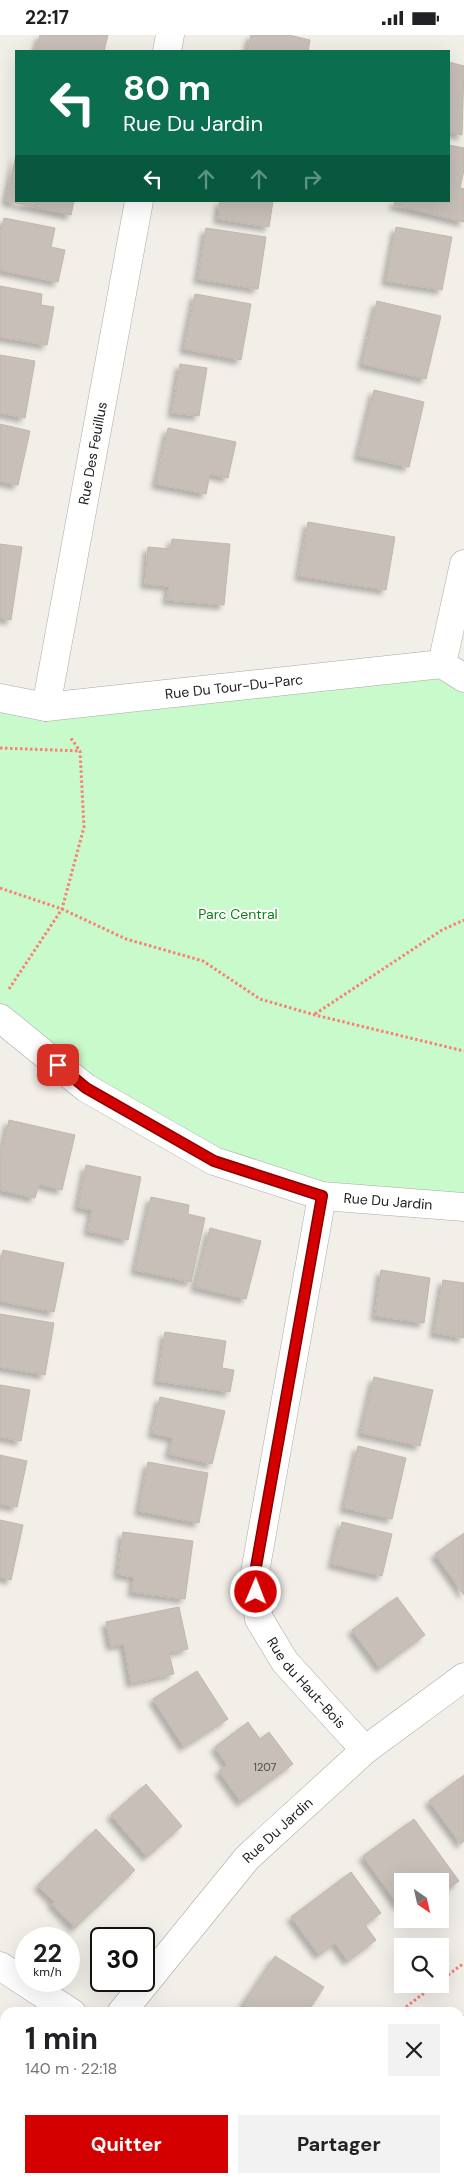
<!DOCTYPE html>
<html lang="fr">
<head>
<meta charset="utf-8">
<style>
	:root { --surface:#fff; --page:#f2f2f2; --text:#202124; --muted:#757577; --accent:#d40000 }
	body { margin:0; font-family:"DM Sans",sans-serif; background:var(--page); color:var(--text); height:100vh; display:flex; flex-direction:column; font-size:19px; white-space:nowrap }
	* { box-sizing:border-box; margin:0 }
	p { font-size:16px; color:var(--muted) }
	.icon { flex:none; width:28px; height:28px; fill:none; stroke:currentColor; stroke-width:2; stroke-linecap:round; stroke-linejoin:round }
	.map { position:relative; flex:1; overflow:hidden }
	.sheet { position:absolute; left:0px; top:1972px; width:465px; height:176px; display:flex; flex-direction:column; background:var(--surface); border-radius:15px 15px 0 0; box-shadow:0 5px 20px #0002 }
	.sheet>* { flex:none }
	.guide { position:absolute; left:15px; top:15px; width:435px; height:152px; border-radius:0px; box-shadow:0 5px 20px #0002; background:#0b6e4f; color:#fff; overflow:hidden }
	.needle { width:32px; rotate:146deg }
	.fabs { position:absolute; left:394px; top:1838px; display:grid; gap:10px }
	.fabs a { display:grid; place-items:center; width:55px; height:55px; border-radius:0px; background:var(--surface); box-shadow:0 5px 20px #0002; font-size:25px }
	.speed { position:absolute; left:15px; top:1892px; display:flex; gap:10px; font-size:25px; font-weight:700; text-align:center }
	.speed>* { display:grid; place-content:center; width:65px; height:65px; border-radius:50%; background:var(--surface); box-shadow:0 5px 20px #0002; line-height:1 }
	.speed small { font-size:12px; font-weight:400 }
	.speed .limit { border:2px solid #111; border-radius:8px; background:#fff; color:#111 }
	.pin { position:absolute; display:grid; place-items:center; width:42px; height:42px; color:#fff; margin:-21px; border-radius:10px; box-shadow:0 2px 8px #0006 }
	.me { position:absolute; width:55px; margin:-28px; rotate:1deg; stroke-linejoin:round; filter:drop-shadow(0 0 4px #0008) }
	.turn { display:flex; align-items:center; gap:18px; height:105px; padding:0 25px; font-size:22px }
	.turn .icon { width:65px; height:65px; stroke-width:2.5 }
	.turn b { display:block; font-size:35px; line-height:42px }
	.lanes { display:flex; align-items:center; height:48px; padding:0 25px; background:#0003; justify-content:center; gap:25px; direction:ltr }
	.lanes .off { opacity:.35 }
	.round { display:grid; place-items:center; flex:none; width:52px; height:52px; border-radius:0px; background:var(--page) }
	.head { display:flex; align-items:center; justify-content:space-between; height:85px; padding:0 25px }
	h1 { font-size:30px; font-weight:700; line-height:38px }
	.cta { display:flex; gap:10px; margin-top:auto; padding:10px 25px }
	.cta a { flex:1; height:58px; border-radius:0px; background:var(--accent); color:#fff; font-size:20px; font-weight:700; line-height:58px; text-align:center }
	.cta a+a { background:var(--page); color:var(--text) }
	.status { display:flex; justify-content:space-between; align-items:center; height:35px; padding:0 25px; background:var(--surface); direction:ltr }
	.status svg { height:14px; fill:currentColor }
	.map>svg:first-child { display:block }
</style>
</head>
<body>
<div class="status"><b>22:17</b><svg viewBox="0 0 49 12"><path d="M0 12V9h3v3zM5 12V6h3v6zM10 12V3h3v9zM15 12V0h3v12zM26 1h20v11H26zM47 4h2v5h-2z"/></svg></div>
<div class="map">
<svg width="464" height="2148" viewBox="0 0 464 2148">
	<defs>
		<filter id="shadow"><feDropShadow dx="-4.5" dy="4.5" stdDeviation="2.5" flood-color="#0004"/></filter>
	</defs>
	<rect width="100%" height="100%" fill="#f2efe9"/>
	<!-- park -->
	<path fill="#c8facc" d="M442,629l22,14v529l-142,-11 -108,-35 -214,-143v-320z"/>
	<!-- building -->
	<g fill="#c7bfb8" stroke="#c4b6ab" filter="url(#shadow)">
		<path d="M40,0h68l-4,16h-68z"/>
		<path d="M251,0h38l21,5 -2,11h-61z"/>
		<path d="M449,27l15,4 -2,69 -13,-3z"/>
		<path d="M449,110l15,3v22l-4,18 4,1v33l-70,-17 1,-4h54z"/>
		<path d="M16,120v46h58l-3,14 -65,-14z"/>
		<path d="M220,166h53l-4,26 -51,-8z"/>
		<path d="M4,183l51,10 -4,19 14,3 -7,32 -58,-12v-33z"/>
		<path d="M396,192l56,10 -10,53 -56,-9z"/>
		<path d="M206,193l60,9 -8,52 -60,-10z"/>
		<path d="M0,251l42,8 -1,11 13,2 -7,38 -47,-8z"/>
		<path d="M195,259l56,10 -10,56 -57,-11z"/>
		<path d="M377,266l64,15 -15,63 -64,-15z"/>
		<path d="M0,320l35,6 -10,57 -25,-5z"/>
		<path d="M180,329l27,4 -8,48 -27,-3z"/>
		<path d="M374,355l50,12 -15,65 -51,-11z"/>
		<path d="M0,389l30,7 -12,54 -18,-4z"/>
		<path d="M168,393l68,14 -8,36 -18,-4 -4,20 -50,-10z"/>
		<path d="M308,487l87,15 -9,53 -87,-14z"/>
		<path d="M172,504l58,5 -6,61 -57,-5 2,-14 -24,-2 3,-37 23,2z"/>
		<path d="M0,509l22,3 -11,73 -11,-2z"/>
		<path d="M9,1085l66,15 -13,55 -23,-6 -4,14 -35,-8v-30z"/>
		<path d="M86,1130l55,12 -13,63 -40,-9 4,-21 -14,-3z"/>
		<path d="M151,1162l38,8 -1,9 17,4 -14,64 -56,-12z"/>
		<path d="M210,1193l51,13 -15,58 -51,-12z"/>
		<path d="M3,1215l61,13 -10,49 -54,-11v-36z"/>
		<path d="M381,1235l49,8 -6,45 -49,-7z"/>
		<path d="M443,1245l21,3v55l-30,-5z"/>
		<path d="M0,1279l54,9 -9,52 -45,-8z"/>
		<path d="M165,1297l61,9 -4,27 12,2 -4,22 -72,-11z"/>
		<path d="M374,1342l59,13 -13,56 -59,-13z"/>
		<path d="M0,1350l30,5 -9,51 -21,-4z"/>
		<path d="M160,1362l65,14 -13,53 -43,-10 4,-16 -21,-5z"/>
		<path d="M358,1411l48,12 -14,61 -48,-11z"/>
		<path d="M0,1420l27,6 -10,46 -17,-3z"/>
		<path d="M148,1427l60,11 -9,50 -60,-12z"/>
		<path d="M0,1485l23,5 -12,55 -11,-3z"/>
		<path d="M342,1487l50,12 -10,42 -50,-12z"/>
		<path d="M123,1497l70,9 -8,58 -53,-7 2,-15 -16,-3z"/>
		<path d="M464,1498v62l-29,-41z"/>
		<path d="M397,1562l28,38 -45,33 -28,-38z"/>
		<path d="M179,1572l9,42 -19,4 5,21 -43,9 -7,-39 -13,2 -5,-24z"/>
		<path d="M197,1636l31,48 -44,28 -31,-48z"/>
		<path d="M248,1687l12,17 9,-7 24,32 -52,38 -22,-31 8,-6 -12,-18z"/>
		<path d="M464,1740v66l-3,3 -32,-43z"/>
		<path d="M146,1749l36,42 -35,31 -36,-42z"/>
		<path d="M414,1784l45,62 -19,14v-14h-38v22l-3,3 -36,-50z"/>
		<path d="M96,1794l39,41 -60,58 -23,-24 2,-2 -16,-17z"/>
		<path d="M351,1837l30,41 -16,12 11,15 -28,21 -13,-18 -16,12 -28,-38z"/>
		<path d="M275,1921l49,31 -17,26h-51l-13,-9z"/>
		<path d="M464,1980v152l-4,3v-152z"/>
	</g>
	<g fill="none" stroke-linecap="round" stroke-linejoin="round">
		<!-- street casing -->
		<g stroke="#a9a9a9" stroke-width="29">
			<g id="street">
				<path d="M167,16l3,-16"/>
				<path d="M442,629l22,-100"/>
				<path id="s1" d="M0,663l46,9 396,-43 22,14"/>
				<path id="s2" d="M46,672l93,-506"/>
				<path id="s3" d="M0,983l86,70 128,73 108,35 142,11"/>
				<path id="s4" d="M322,1161l-68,382 5,41 26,43 80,88"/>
				<path d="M0,1931l72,47"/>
				<path id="s5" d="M121,1978l126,-155 118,-108 99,-73"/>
				<path d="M249,2144l4,4"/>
			</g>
		</g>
		<!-- path -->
		<g stroke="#fa8072" stroke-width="3" stroke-dasharray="2.5 2.5" stroke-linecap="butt">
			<path d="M0,713l80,3"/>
			<path d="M0,853l62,21 64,30 77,22 57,38 55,16 149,36"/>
			<path d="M9,954l53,-80 22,-82 -4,-76 -10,-14"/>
			<path d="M315,979l127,-84 22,-10"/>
			<path d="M440,1946l24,-18"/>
			<path d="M398,1978l38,-29"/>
			<path d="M0,1992l5,2"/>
			<path d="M0,2109l5,1"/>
			<path d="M176,2144l4,4"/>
			<path d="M16,2148l1,-4"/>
		</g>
		<!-- street -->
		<use href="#street" stroke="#fff" stroke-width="28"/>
	</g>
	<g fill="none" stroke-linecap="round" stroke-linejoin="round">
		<!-- route casing -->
		<g stroke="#8a0000" stroke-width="12">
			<path id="route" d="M58,1030l28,23 128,73 108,35 -68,382 2,14"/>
		</g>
		<!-- route -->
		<use href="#route" stroke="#d40000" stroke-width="9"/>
	</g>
	<g text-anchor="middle" stroke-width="4" stroke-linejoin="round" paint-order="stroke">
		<!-- number labels -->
		<g font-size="11" fill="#4b4948">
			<text x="265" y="1736">1207</text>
		</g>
		<!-- street labels -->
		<g font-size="14" fill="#222" stroke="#fff">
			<text dy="5" stroke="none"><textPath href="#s2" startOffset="258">Rue Des Feuillus</textPath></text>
			<text dy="5" stroke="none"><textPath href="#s1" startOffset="236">Rue Du Tour-Du-Parc</textPath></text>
			<text dy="5" stroke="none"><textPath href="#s3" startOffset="438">Rue Du Jardin</textPath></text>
			<text dy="5" stroke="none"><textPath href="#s4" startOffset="509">Rue du Haut-Bois</textPath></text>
			<text dy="5" stroke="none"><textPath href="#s5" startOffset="241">Rue Du Jardin</textPath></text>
		</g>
		<!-- park labels -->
		<g font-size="14" fill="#0c8416" stroke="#fff">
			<text x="238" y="884">Parc Central</text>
		</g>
	</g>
</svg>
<div class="fabs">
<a><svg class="needle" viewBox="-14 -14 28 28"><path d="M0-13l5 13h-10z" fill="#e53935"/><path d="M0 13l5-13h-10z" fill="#757577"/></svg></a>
<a><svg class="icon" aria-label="search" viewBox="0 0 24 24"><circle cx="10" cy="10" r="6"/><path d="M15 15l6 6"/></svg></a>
</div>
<div class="speed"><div>22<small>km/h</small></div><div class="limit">30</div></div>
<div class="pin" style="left:58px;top:1030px;background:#d93025"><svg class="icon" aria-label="arrive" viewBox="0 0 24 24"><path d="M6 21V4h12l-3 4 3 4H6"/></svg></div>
<svg class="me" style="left:256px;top:1557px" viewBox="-20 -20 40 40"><circle r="17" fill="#d40000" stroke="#fff" stroke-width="3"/><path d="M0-11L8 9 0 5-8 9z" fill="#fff"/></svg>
<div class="guide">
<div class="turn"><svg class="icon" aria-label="left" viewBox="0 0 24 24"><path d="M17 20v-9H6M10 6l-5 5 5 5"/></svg><div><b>80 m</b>Rue Du Jardin</div></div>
<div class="lanes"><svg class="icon" aria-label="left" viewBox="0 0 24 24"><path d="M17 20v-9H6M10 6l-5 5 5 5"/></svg><svg class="icon off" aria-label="ahead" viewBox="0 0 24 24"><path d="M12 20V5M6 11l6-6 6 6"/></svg><svg class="icon off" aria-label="ahead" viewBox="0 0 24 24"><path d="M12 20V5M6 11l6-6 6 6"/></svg><svg class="icon off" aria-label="right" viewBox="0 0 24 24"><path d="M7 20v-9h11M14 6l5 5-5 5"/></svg></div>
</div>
<section class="sheet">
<div class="head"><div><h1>1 min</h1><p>140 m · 22:18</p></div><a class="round"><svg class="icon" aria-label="close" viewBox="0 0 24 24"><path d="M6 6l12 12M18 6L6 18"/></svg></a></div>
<div class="cta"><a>Quitter</a><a>Partager</a></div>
</section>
</div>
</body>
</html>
